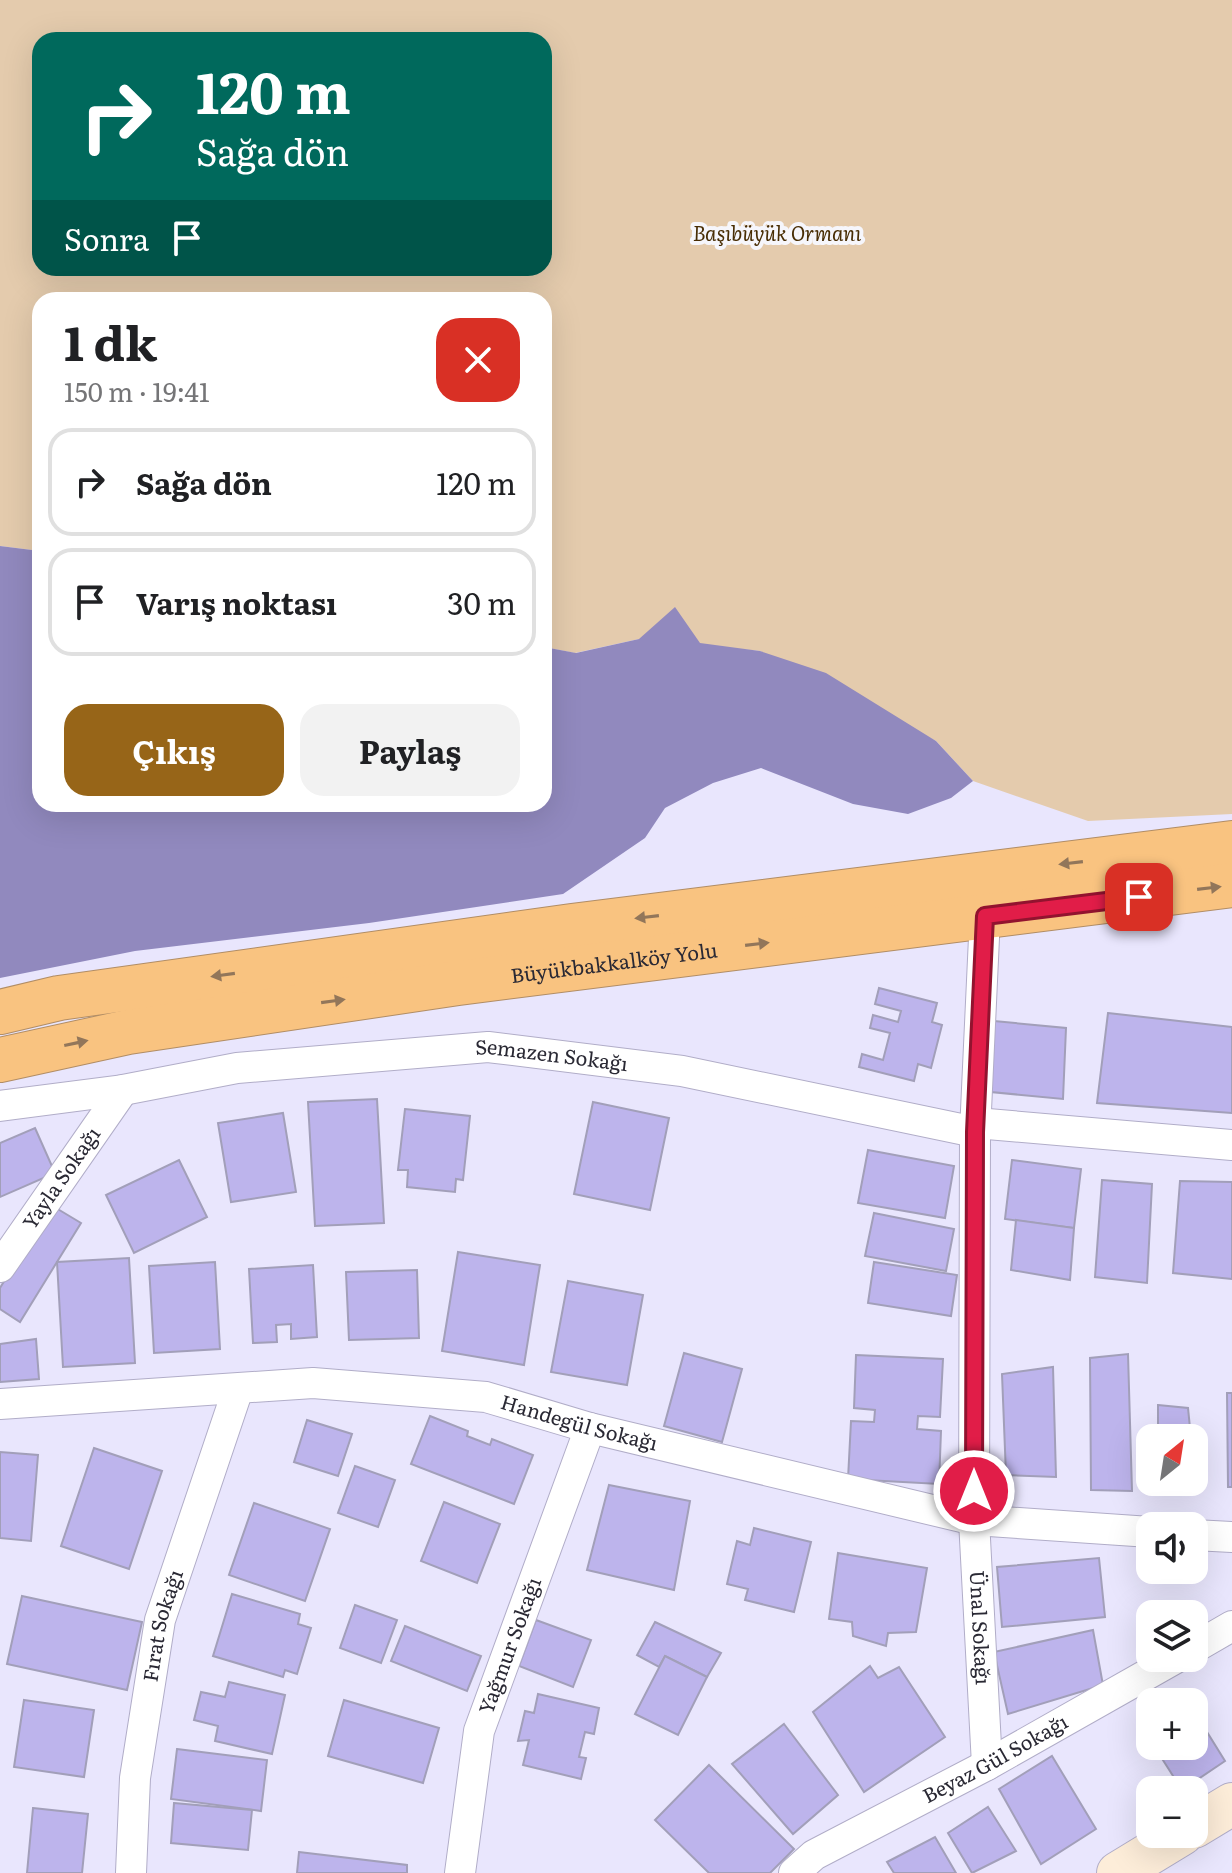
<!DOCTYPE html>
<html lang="tr">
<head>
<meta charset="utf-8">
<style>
	:root { --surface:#fff; --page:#f2f2f2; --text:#202124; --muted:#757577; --line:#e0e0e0; --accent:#976518 }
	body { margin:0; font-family:Literata,serif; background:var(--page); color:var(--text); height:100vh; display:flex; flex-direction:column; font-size:30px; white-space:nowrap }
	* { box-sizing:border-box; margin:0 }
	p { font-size:26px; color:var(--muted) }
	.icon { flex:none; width:44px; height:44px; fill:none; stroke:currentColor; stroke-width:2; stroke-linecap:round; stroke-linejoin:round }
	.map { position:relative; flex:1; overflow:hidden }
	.drawer { position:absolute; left:32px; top:292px; width:520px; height:520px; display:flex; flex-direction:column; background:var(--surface); border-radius:24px; box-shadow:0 8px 32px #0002 }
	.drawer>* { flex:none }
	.top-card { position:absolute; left:32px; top:32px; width:520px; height:244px; border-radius:24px; box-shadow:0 8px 32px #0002; background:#00695c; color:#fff; overflow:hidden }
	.needle { width:52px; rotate:30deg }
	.tools { position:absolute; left:1136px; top:1424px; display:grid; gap:16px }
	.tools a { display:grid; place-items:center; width:72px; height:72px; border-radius:16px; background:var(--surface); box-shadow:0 8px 32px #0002; font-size:40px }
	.pin { position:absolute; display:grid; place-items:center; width:68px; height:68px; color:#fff; margin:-34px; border-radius:16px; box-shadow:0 4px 12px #0006 }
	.me { position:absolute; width:88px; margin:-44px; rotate:0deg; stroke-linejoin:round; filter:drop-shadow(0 0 6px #0008) }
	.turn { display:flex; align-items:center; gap:28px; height:168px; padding:0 32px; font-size:36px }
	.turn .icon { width:104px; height:104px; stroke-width:2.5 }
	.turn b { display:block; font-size:56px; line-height:68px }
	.then { display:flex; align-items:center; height:76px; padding:0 32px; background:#0003; gap:16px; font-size:30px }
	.round { display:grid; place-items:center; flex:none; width:84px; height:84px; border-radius:24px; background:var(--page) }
	.summary { display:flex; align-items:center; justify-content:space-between; height:136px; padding:0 32px }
	h1 { font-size:48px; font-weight:700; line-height:60px }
	.primary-button { display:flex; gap:16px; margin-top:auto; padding:16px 32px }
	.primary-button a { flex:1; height:92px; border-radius:24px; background:var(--accent); color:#fff; font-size:32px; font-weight:700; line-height:92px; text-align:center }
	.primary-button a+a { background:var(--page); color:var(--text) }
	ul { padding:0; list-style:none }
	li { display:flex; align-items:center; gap:24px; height:108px; margin:0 16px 12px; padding:0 16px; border:4px solid var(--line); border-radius:24px }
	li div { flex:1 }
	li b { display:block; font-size:30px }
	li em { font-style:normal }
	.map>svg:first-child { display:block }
</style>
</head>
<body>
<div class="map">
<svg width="1232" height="1873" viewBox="0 0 1232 1873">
	<rect width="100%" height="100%" fill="#e9e6fd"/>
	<!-- green -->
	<path fill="#e4cbad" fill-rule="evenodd" d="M0,0h1232v814l-144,7 -115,-40 -37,-40 -176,-90 -121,-12 -64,14 -31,-6v-347h-504v251l-40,-5zM40,40h504v228h-504z"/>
	<!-- water -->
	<path fill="#9189be" d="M0,546l40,5v253h504v-157l32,6 63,-14 36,-32 25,36 60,8 66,22 110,68 37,40 -22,17 -43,16 -55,-10 -92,-36 -48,15 -48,25 -20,30 -82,56 -194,29 -234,28 -135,27z"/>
	<!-- building -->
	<g fill="#bdb4ec" stroke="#a29fb9" stroke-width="2">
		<path d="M879,988l58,15 -5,19 10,3 -11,43 -13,-4 -4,17 -55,-14 3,-13 21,6 7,-27 -20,-5 3,-13 25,7 3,-11 -26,-7z"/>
		<path d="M1108,1013l124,14v86l-135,-10z"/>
		<path d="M994,1021l72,7 -3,71 -72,-7z"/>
		<path d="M377,1099l7,124 -69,3 -7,-124z"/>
		<path d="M593,1102l76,16 -19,92 -76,-16z"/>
		<path d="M405,1109l65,7 -7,64 -7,-1 -1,13 -48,-5 1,-17h-10z"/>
		<path d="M283,1113l13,79 -65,10 -13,-79z"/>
		<path d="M35,1128l20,45 -55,24v-54z"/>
		<path d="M868,1150l86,16 -9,52 -87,-15z"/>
		<path d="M179,1160l28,57 -73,36 -28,-58z"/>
		<path d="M1012,1160l69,9 -7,59 -69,-9z"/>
		<path d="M1102,1180l50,4 -5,99 -52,-6z"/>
		<path d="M1180,1181l52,1v97l-59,-6z"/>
		<path d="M51,1205l30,18 -61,99 -20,-13v-21z"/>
		<path d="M874,1213l80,16 -8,42 -81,-15z"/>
		<path d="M1016,1220l58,8 -4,52 -59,-10z"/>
		<path d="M458,1252l82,13 -16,100 -82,-14z"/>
		<path d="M129,1258l6,105 -72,4 -6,-105z"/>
		<path d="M215,1262l5,87 -66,4 -5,-87z"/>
		<path d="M874,1262l83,13 -6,41 -83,-13z"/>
		<path d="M313,1265l4,72 -26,2v-15l-15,1 1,17 -24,1 -4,-74z"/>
		<path d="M417,1270l2,68 -70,2 -3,-68z"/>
		<path d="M568,1281l75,14 -16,90 -76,-13z"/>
		<path d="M36,1339l3,40 -39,3v-38z"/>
		<path d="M684,1353l58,16 -20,73 -58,-16z"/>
		<path d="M1128,1354l4,137 -41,-1 -1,-132z"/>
		<path d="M856,1355l87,4 -3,58 -22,-1 -1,13 24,2 -2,53 -91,-5 3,-58 23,1 1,-12 -21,-2z"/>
		<path d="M1053,1367l3,110 -50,-2 -4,-101z"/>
		<path d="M1227,1393h5v94h-4z"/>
		<path d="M1158,1405l30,3 3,30h-33z"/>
		<path d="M430,1416l38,15 -1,5 23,9 2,-6 41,16 -19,49 -103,-40z"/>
		<path d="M307,1420l45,14 -14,42 -44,-14z"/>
		<path d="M94,1448l68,23 -33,98 -68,-23z"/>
		<path d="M0,1452l38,3 -7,86 -31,-3z"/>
		<path d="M1194,1464l3,24h-39v-6h36z"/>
		<path d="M355,1466l40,14 -17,47 -40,-14z"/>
		<path d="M609,1485l81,16 -16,89 -87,-20z"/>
		<path d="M444,1502l56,22 -23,59 -56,-22z"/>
		<path d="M254,1503l76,26 -25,72 -76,-26z"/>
		<path d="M754,1528l57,14 -17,70 -49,-12 3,-11 -21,-5 10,-43 13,4z"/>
		<path d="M838,1553l89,15 -11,64 -28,1 -2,13 -33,-10 -1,-14 -23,-3z"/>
		<path d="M1099,1558l6,59 -103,10 -5,-60z"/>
		<path d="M232,1594l68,20 -2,10 13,4 -14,46 -12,-4 -2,7 -70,-21z"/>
		<path d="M22,1596l120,26 -15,68 -120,-26z"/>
		<path d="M355,1605l42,15 -16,43 -41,-15z"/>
		<path d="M536,1620l55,20 -18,47 -54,-21z"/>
		<path d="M655,1622l66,31 -14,24 -42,-21 -6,11 -22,-12z"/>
		<path d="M405,1626l76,30 -14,35 -76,-30z"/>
		<path d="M1093,1630l10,55 -95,29 -14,-62z"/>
		<path d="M665,1656l42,21 -29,58 -43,-21z"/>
		<path d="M870,1666l8,12 21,-11 46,70 -81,55 -51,-80z"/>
		<path d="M229,1682l56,13 -13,59 -57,-13 3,-15 -24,-6 7,-28 24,5z"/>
		<path d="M538,1694l61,14 -5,26 -9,-2 -6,25 7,1 -5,21 -58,-14 6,-25 -11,1 7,-30 9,2z"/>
		<path d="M24,1700l70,10 -10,67 -70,-10z"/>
		<path d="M344,1700l95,28 -16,55 -95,-27z"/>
		<path d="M1194,1711l31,50 -43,29 -28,-44h40z"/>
		<path d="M784,1724l54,71 -45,39 -61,-70z"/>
		<path d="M177,1749l90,11 -6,51 -90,-12z"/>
		<path d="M1052,1756l44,73 -55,35 -42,-75z"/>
		<path d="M709,1765l85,84 -24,24h-61l-54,-53z"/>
		<path d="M174,1803l78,7 -4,40 -77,-7z"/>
		<path d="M988,1807l28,44 -44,22 -24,-40z"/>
		<path d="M33,1808l55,6 -6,59h-55z"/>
		<path d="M935,1837l21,36h-62l-7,-11z"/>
		<path d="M299,1852l108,13v8h-110z"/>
	</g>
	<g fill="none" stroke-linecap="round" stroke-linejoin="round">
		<!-- street casing -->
		<g stroke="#b1adc8" stroke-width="32">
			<g id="street">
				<path id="s1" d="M985,916l-10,216 -1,388 13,245"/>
				<path id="s2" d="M0,1106l123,-16 114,-22 251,-21 194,24 293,61"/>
				<path d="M976,1123l256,22"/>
				<path id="s3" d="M0,1267l123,-177"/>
				<path id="s4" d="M0,1404l313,-21 173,14 104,31 384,92 176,12"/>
				<path d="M1194,1535l38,2"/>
				<path d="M1194,1648l38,-22"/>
				<path id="s5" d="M131,1873l4,-95 25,-158 78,-231"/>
				<path id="s6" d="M460,1873l19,-142 111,-303"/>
				<path id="s7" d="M794,1873l20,-18 173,-90 189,-107"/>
			</g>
		</g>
		<!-- secondary casing -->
		<g stroke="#b1adc8" stroke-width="44">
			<g id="secondary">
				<path d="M1194,1827l38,-23"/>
				<path d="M1118,1873l64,-39"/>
			</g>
		</g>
		<!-- highway casing -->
		<g stroke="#b18d65" stroke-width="46">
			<g id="highway">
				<path d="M0,1012l59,-14 513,-72 660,-83"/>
				<path id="s8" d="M0,1060l128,-28 330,-49 774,-98"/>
			</g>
		</g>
		<!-- street -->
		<use href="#street" stroke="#fff" stroke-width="30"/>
		<!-- secondary -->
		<use href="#secondary" stroke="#fdedd9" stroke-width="42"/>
		<!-- highway -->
		<use href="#highway" stroke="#f9c380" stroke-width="44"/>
	</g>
	<!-- one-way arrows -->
	<defs><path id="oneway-solid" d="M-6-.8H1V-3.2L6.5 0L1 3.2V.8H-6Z" transform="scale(2)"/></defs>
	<g fill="#92765a">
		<use href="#oneway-solid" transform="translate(1071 863) rotate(173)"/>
		<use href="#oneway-solid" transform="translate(1209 888) rotate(-7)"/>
		<use href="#oneway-solid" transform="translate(647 917) rotate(173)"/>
		<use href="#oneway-solid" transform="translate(757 944) rotate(-7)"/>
		<use href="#oneway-solid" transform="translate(223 975) rotate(172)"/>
		<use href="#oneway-solid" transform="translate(333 1001) rotate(-8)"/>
		<use href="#oneway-solid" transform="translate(76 1043) rotate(-12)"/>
	</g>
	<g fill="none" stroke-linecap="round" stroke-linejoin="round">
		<!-- route casing -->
		<g stroke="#92132f" stroke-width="20">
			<path id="route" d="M974,1491l1,-359 10,-216 154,-19"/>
		</g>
		<!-- route -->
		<use href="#route" stroke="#e11d48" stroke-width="14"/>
	</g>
	<g text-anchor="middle" stroke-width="8" stroke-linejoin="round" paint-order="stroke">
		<!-- park labels -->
		<g font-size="20" font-style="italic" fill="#482d04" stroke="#f6f6fb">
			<text x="777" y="241">Başıbüyük Ormanı</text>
		</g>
		<!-- street labels -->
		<g font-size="20" fill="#2a2934" stroke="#f6f6fb">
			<text dy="7" stroke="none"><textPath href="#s8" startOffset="622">Büyükbakkalköy Yolu</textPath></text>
			<text dy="7" stroke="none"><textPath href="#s2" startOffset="556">Semazen Sokağı</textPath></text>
			<text dy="7" stroke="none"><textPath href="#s3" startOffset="108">Yayla Sokağı</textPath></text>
			<text dy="7" stroke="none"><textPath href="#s4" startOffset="584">Handegül Sokağı</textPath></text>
			<text dy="7" stroke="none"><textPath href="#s5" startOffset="250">Fırat Sokağı</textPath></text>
			<text dy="7" stroke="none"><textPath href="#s1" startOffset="712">Ünal Sokağı</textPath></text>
			<text dy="7" stroke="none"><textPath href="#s6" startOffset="234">Yağmur Sokağı</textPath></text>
			<text dy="7" stroke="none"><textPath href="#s7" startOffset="232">Beyaz Gül Sokağı</textPath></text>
		</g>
	</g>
</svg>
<div class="tools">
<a><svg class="needle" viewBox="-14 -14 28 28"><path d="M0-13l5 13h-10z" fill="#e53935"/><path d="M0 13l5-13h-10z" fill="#757577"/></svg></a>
<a><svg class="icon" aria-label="sound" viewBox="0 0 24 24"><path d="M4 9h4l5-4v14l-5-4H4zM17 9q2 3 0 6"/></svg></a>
<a><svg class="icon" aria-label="layers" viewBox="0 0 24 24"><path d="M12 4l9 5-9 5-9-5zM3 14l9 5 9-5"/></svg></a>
<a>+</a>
<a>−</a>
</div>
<div class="pin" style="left:1139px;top:897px;background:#d93025"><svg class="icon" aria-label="arrive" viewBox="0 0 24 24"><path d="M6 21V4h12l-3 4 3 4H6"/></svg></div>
<svg class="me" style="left:974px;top:1491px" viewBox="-20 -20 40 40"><circle r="17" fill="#e11d48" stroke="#fff" stroke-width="3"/><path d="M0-11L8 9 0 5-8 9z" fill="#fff"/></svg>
<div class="top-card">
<div class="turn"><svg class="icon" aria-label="right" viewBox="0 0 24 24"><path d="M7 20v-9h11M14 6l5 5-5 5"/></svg><div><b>120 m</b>Sağa dön</div></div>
<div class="then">Sonra<svg class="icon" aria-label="arrive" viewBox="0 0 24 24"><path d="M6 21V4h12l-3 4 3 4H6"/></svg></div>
</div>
<section class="drawer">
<div class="summary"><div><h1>1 dk</h1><p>150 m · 19:41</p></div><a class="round" style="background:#d93025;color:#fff"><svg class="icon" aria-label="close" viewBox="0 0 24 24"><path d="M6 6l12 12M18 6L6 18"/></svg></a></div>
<ul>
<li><svg class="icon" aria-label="right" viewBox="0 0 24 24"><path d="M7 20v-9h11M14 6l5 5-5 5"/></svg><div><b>Sağa dön</b></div><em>120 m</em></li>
<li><svg class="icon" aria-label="arrive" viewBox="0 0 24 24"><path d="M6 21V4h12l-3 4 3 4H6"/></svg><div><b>Varış noktası</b></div><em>30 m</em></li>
</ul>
<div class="primary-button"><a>Çıkış</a><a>Paylaş</a></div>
</section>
</div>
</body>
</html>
